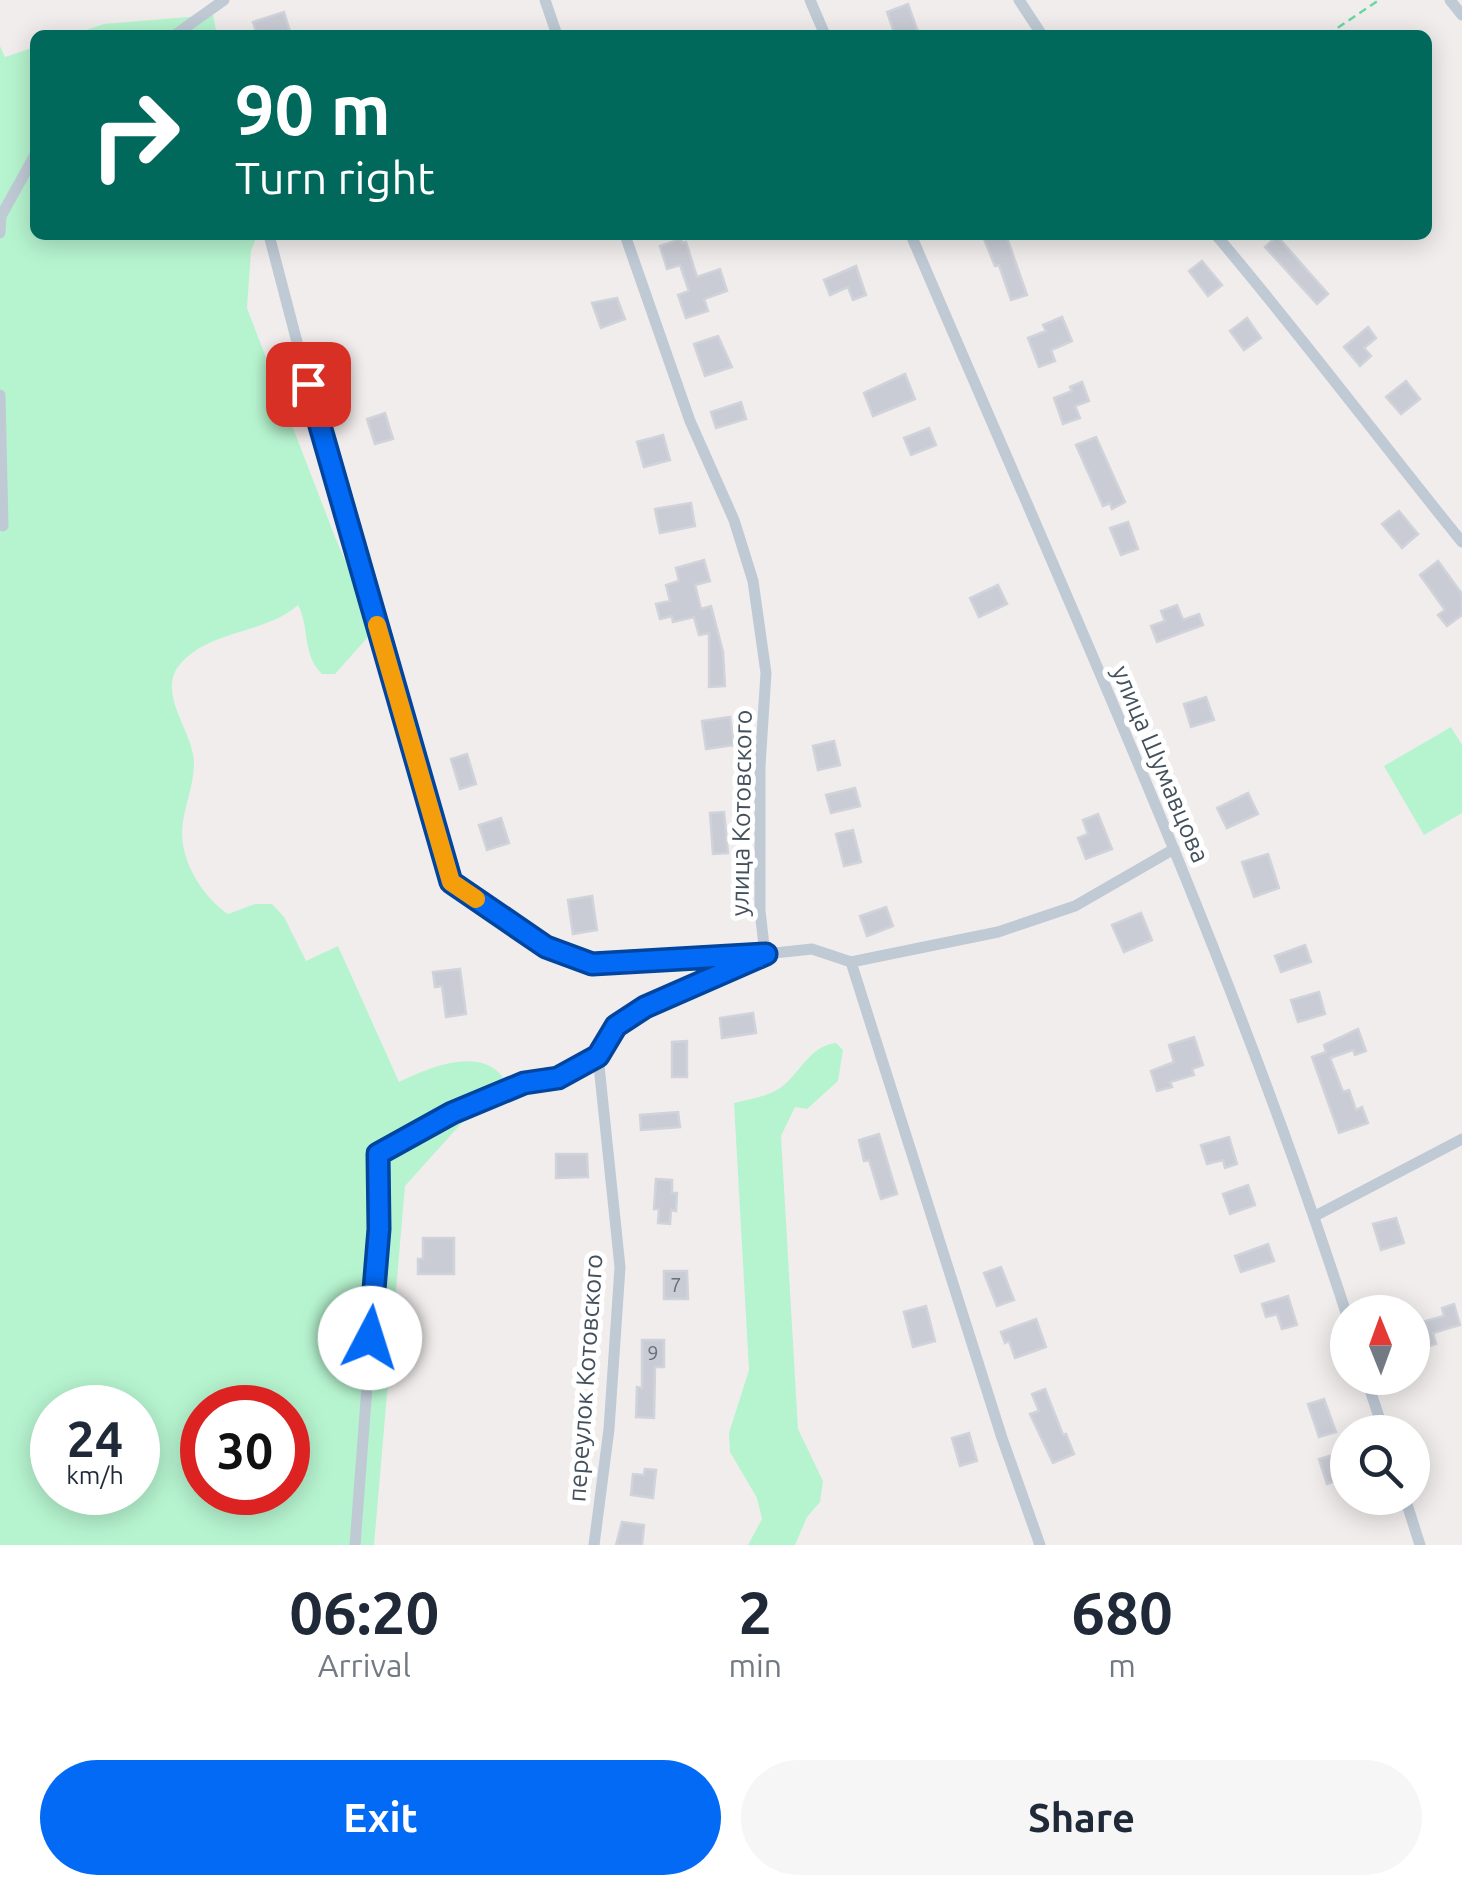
<!DOCTYPE html>
<html lang="en">
<head>
<meta charset="utf-8">
<style>
	:root { --surface:#fff; --page:#f6f6f7; --text:#1f2937; --muted:#747a83; --accent:#036af5 }
	body { margin:0; font-family:Ubuntu,sans-serif; background:var(--page); color:var(--text); height:100vh; display:flex; flex-direction:column; font-size:38px; white-space:nowrap }
	* { box-sizing:border-box; margin:0 }
	p { font-size:32px; color:var(--muted) }
	.icon { flex:none; width:55px; height:55px; fill:none; stroke:currentColor; stroke-width:2; stroke-linecap:round; stroke-linejoin:round }
	.map { position:relative; height:1545px; overflow:hidden }
	.panel { display:flex; flex-direction:column; background:var(--surface); flex:1 }
	.panel>* { flex:none }
	.banner { position:absolute; left:30px; top:30px; width:1402px; height:210px; border-radius:15px; box-shadow:0 5px 25px #0003; background:#00695c; color:#fff; overflow:hidden }
	.needle { width:65px; rotate:359deg }
	.fabs { position:absolute; left:1330px; top:1295px; display:grid; gap:20px }
	.fabs a { display:grid; place-items:center; width:100px; height:100px; border-radius:50%; background:var(--surface); box-shadow:0 5px 25px #0003; font-size:50px }
	.speed { position:absolute; left:30px; top:1385px; display:flex; gap:20px; font-size:50px; font-weight:700; text-align:center }
	.speed>* { display:grid; place-content:center; width:130px; height:130px; border-radius:50%; background:var(--surface); box-shadow:0 5px 25px #0003; line-height:1 }
	.speed small { font-size:25px; font-weight:400 }
	.speed .limit { border:15px solid #d22; background:#fff; color:#111 }
	.pin { position:absolute; display:grid; place-items:center; width:85px; height:85px; color:#fff; margin:-42px; border-radius:20px; box-shadow:0 5px 15px #0006 }
	.me { position:absolute; width:110px; margin:-55px; rotate:5deg; stroke-linejoin:round; filter:drop-shadow(0 0 8px #0008) }
	.turn { display:flex; align-items:center; gap:35px; height:210px; padding:0 40px; font-size:45px }
	.turn .icon { width:130px; height:130px; stroke-width:2.5 }
	.turn b { display:block; font-size:70px; line-height:85px }
	.eta { display:flex; justify-content:space-evenly; align-items:center; height:170px; text-align:center }
	.eta b { font-size:60px; font-weight:600; line-height:70px }
	.action { display:flex; gap:20px; margin-top:auto; padding:20px 40px }
	.action a { flex:1; height:115px; border-radius:60px; background:var(--accent); color:#fff; font-size:40px; font-weight:600; line-height:115px; text-align:center }
	.action a+a { background:var(--page); color:var(--text) }
	.map>svg:first-child { display:block }
</style>
</head>
<body>
<div class="map">
<svg width="1462" height="1545" viewBox="0 0 1462 1545">
	<rect width="100%" height="100%" fill="#f1eded"/>
	<!-- green -->
	<g fill="#b6f4cf" fill-rule="evenodd">
		<path d="M213,15l4,20h-146l33,-11z"/>
		<path d="M0,46l5,11 30,-10v188h222l-6,16 -4,57 88,229 13,30 19,23 5,34 -5,14 -32,36h-13c-20,-19 -12,-46 -24,-69 -33,29 -84,24 -116,57 -28,29 11,68 12,100 0,22 -8,40 -11,60 -6,34 18,74 45,92l27,-10h17l12,13 22,44 32,-15 61,136c29,-14 80,-36 104,-5l-98,109 -31,359h-374zM52,1408h86v84h-86zM202,1408h86v84h-86z"/>
		<path d="M1451,727l11,18v68l-38,22 -40,-69z"/>
		<path d="M836,1043l7,7 -5,31 -31,28 -12,-2 -14,29 17,293 25,52 -3,21 -13,15 -12,28h-47l14,-26 -5,-21 -27,-46 -1,-19 20,-63 -15,-267c15,-4 33,-6 46,-15 20,-14 29,-42 56,-45z"/>
	</g>
	<!-- building -->
	<g fill="#c9ccd4" stroke="#d1d3da" stroke-width="2.5">
		<path d="M908,4l11,31h-24l-8,-23z"/>
		<path d="M284,12l7,23h-34l-4,-13z"/>
		<path d="M995,235h11l21,60 -16,5 -12,-35 -4,1 -11,-27z"/>
		<path d="M1277,236l51,58 -11,10 -52,-57z"/>
		<path d="M681,239l1,4 4,-1 11,35 23,-8 7,22 -23,8 4,12 -22,7 -8,-23 11,-4 -9,-26 -13,4 -7,-23z"/>
		<path d="M1202,261l20,24 -14,11 -19,-25z"/>
		<path d="M856,266l10,29 -13,5 -5,-13 -18,8 -6,-15z"/>
		<path d="M617,298l8,21 -24,9 -9,-25z"/>
		<path d="M1062,317l10,24 -21,9 4,11 -16,6 -11,-29 18,-7 -3,-6z"/>
		<path d="M1247,318l14,20 -17,12 -14,-19z"/>
		<path d="M1368,327l8,11 -12,10 7,8 -11,10 -16,-19z"/>
		<path d="M718,336l14,31 -27,9 -11,-32z"/>
		<path d="M905,374l10,25 -42,17 -9,-23z"/>
		<path d="M1406,381l14,18 -19,15 -15,-17z"/>
		<path d="M1082,382l7,19 -14,5 5,12 -17,6 -9,-26 18,-7 -2,-4z"/>
		<path d="M741,402l5,17 -30,9 -5,-16z"/>
		<path d="M385,413l8,26 -18,5 -8,-25z"/>
		<path d="M929,428l7,17 -25,10 -7,-17z"/>
		<path d="M663,435l7,25 -26,7 -7,-25z"/>
		<path d="M1096,437l29,65 -13,7 -2,-6 -7,3 -27,-61z"/>
		<path d="M691,503l4,23 -35,7 -5,-24z"/>
		<path d="M1399,511l19,23 -16,14 -20,-24z"/>
		<path d="M1128,522l10,27 -17,6 -11,-27z"/>
		<path d="M704,560l6,21 -15,4 6,24 10,-3 12,46 2,34 -16,1v-54l-10,2 -5,-18 -21,5 -1,-6 -12,3 -4,-15 14,-3 -4,-16 13,-4 -3,-13z"/>
		<path d="M1438,561l24,33v21l-15,11 -9,-11 7,-5 -25,-35z"/>
		<path d="M998,585l9,19 -28,13 -9,-19z"/>
		<path d="M1177,605l6,15 16,-6 4,11 -46,17 -6,-16 14,-5 -4,-10z"/>
		<path d="M1206,697l8,23 -23,7 -7,-23z"/>
		<path d="M730,717l4,28 -28,4 -4,-28z"/>
		<path d="M834,741l6,24 -22,5 -5,-24z"/>
		<path d="M467,754l9,30 -16,5 -9,-30z"/>
		<path d="M855,788l5,18 -29,7 -5,-18z"/>
		<path d="M1248,793l10,21 -31,14 -10,-20z"/>
		<path d="M724,812l4,41 -15,1 -3,-41z"/>
		<path d="M1098,814l14,35 -26,10 -8,-21 10,-4 -5,-14z"/>
		<path d="M501,818l8,25 -22,7 -8,-25z"/>
		<path d="M853,830l8,32 -17,4 -8,-32z"/>
		<path d="M1268,854l11,34 -25,9 -12,-35z"/>
		<path d="M592,896l5,34 -24,4 -5,-34z"/>
		<path d="M886,907l7,19 -26,10 -7,-20z"/>
		<path d="M1141,913l11,27 -28,12 -12,-27z"/>
		<path d="M1305,945l6,17 -30,10 -6,-16z"/>
		<path d="M460,969l6,45 -20,3 -4,-31 -7,1 -2,-15z"/>
		<path d="M1319,992l6,22 -27,8 -7,-22z"/>
		<path d="M753,1013l3,20 -34,5 -2,-20z"/>
		<path d="M1358,1029l8,22 -11,4 -2,-5 -23,8 13,34 6,-2 7,20 6,-3 6,16 -29,10 -27,-76 14,-5 -2,-7z"/>
		<path d="M1194,1037l9,28 -11,4 2,6 -24,7 2,5 -15,4 -6,-20 23,-9 -5,-17z"/>
		<path d="M687,1041v36h-15v-35z"/>
		<path d="M678,1112l2,15 -39,3 -1,-15z"/>
		<path d="M879,1134l18,60 -16,5 -12,-39 -5,1 -5,-21z"/>
		<path d="M1229,1137l8,27 -12,4 -2,-8 -16,4 -6,-19z"/>
		<path d="M556,1154h31l1,23 -32,1z"/>
		<path d="M656,1179l16,1v13h5l-1,18 -5,-1 -1,14 -12,-1 1,-14h-5z"/>
		<path d="M1248,1185l7,20 -25,9 -7,-20z"/>
		<path d="M1396,1218l8,25 -23,7 -8,-26z"/>
		<path d="M423,1238h31v36h-36v-15h5z"/>
		<path d="M1268,1244l6,17 -33,11 -6,-16z"/>
		<path d="M1001,1267l13,33 -17,6 -13,-33z"/>
		<path d="M664,1271h23l1,28h-24z"/>
		<path d="M1288,1296l9,29 -15,4 -5,-15 -11,3 -4,-13z"/>
		<path d="M1454,1304l6,21 -27,8 3,11 -20,6 -4,-25 32,-9 -2,-8z"/>
		<path d="M926,1306l9,35 -22,6 -9,-35z"/>
		<path d="M1036,1319l10,28 -31,11 -6,-17 -4,2 -4,-11z"/>
		<path d="M642,1340h22v27h-9l-1,51 -18,-1 1,-30 5,1z"/>
		<path d="M1045,1389l18,46 3,-1 8,20 -21,9 -23,-49 9,-3 -7,-17z"/>
		<path d="M1324,1399l12,33 -17,5 -11,-33z"/>
		<path d="M969,1433l8,28 -17,5 -8,-28z"/>
		<path d="M1333,1455l1,4 9,-3 5,21 -21,7 -8,-25z"/>
		<path d="M645,1469l11,1 -3,28 -22,-3 2,-21 11,1z"/>
		<path d="M622,1522l22,3 -2,20h-26z"/>
	</g>
	<g fill="none" stroke-linecap="round" stroke-linejoin="round">
		<!-- path -->
		<path stroke="#6ad6a2" stroke-width="2.5" stroke-dasharray="8 5" stroke-linecap="butt" d="M1327,35l52,-35"/>
		<!-- minor -->
		<g stroke="#bfcad5" stroke-width="11">
			<path d="M545,0l12,35"/>
			<path d="M810,0l15,35"/>
			<path d="M1019,0l23,35"/>
			<path d="M1450,0l12,15"/>
			<path d="M175,35l49,-35"/>
			<path d="M0,233l1,-17 34,-61"/>
			<path d="M269,235l39,149 143,498 94,65 46,17 174,-10"/>
			<path d="M625,235l65,186 44,99 19,61 13,92 -6,93v145l5,43 47,-5 39,13 151,476 38,107"/>
			<path d="M911,235c153,358 317,713 437,1084"/>
			<path d="M1216,235c85,100 163,205 246,307"/>
			<path d="M0,395l3,131"/>
			<path d="M851,962l147,-30 77,-26 99,-57"/>
			<path d="M1315,1216l147,-77"/>
			<path d="M1366,1378l18,54"/>
			<path d="M1405,1498l15,47"/>
			<path d="M355,1545l24,-316 -1,-75 74,-41 72,-30 34,-4 40,-23"/>
			<path d="M594,1545l15,-116 11,-162 -22,-211 18,-30 29,-19 114,-50"/>
		</g>
	</g>
	<g fill="none" stroke-linecap="round" stroke-linejoin="round">
		<!-- route casing -->
		<g stroke="#02459f" stroke-width="25">
			<path id="route" d="M308,384l143,498 95,65 46,17 174,-10 -121,53 -29,19 -18,30 -40,22 -34,5 -72,30 -74,41 1,75 -9,109"/>
		</g>
		<!-- route -->
		<use href="#route" stroke="#036af5" stroke-width="18"/>
		<!-- slow -->
		<path stroke="#f59e0b" stroke-width="18" d="M377,625l74,257 25,17"/>
	</g>
	<g text-anchor="middle" stroke-width="10" stroke-linejoin="round" paint-order="stroke">
		<!-- number labels -->
		<g font-size="20" fill="#65707b">
			<text x="676" y="1292">7</text>
			<text x="653" y="1360">9</text>
		</g>
		<!-- street labels -->
		<g font-size="25" fill="#44515d" stroke="#fff">
			<text transform="translate(1161 764) rotate(67)" y="9">улица Шумавцова</text>
			<text transform="translate(741 813) rotate(-89)" y="9">улица Котовского</text>
			<text transform="translate(585 1378) rotate(-86)" y="9">переулок Котовского</text>
		</g>
	</g>
</svg>
<div class="fabs">
<a><svg class="needle" viewBox="-14 -14 28 28"><path d="M0-13l5 13h-10z" fill="#e53935"/><path d="M0 13l5-13h-10z" fill="#747a83"/></svg></a>
<a><svg class="icon" aria-label="search" viewBox="0 0 24 24"><circle cx="10" cy="10" r="6"/><path d="M15 15l6 6"/></svg></a>
</div>
<div class="speed"><div>24<small>km/h</small></div><div class="limit">30</div></div>
<div class="pin" style="left:308px;top:384px;background:#d93025"><svg class="icon" aria-label="arrive" viewBox="0 0 24 24"><path d="M6 21V4h12l-3 4 3 4H6"/></svg></div>
<svg class="me" style="left:370px;top:1338px" viewBox="-20 -20 40 40"><circle r="19" fill="#fff"/><path d="M0-13L10 11 0 6-10 11z" fill="#036af5"/></svg>
<div class="banner">
<div class="turn"><svg class="icon" aria-label="right" viewBox="0 0 24 24"><path d="M7 20v-9h11M14 6l5 5-5 5"/></svg><div><b>90 m</b>Turn right</div></div>
</div>
</div>
<section class="panel">
<div class="eta">
<div><b>06:20</b><p>Arrival</p></div>
<div><b>2</b><p>min</p></div>
<div><b>680</b><p>m</p></div>
</div>
<div class="action"><a>Exit</a><a>Share</a></div>
</section>
</body>
</html>
